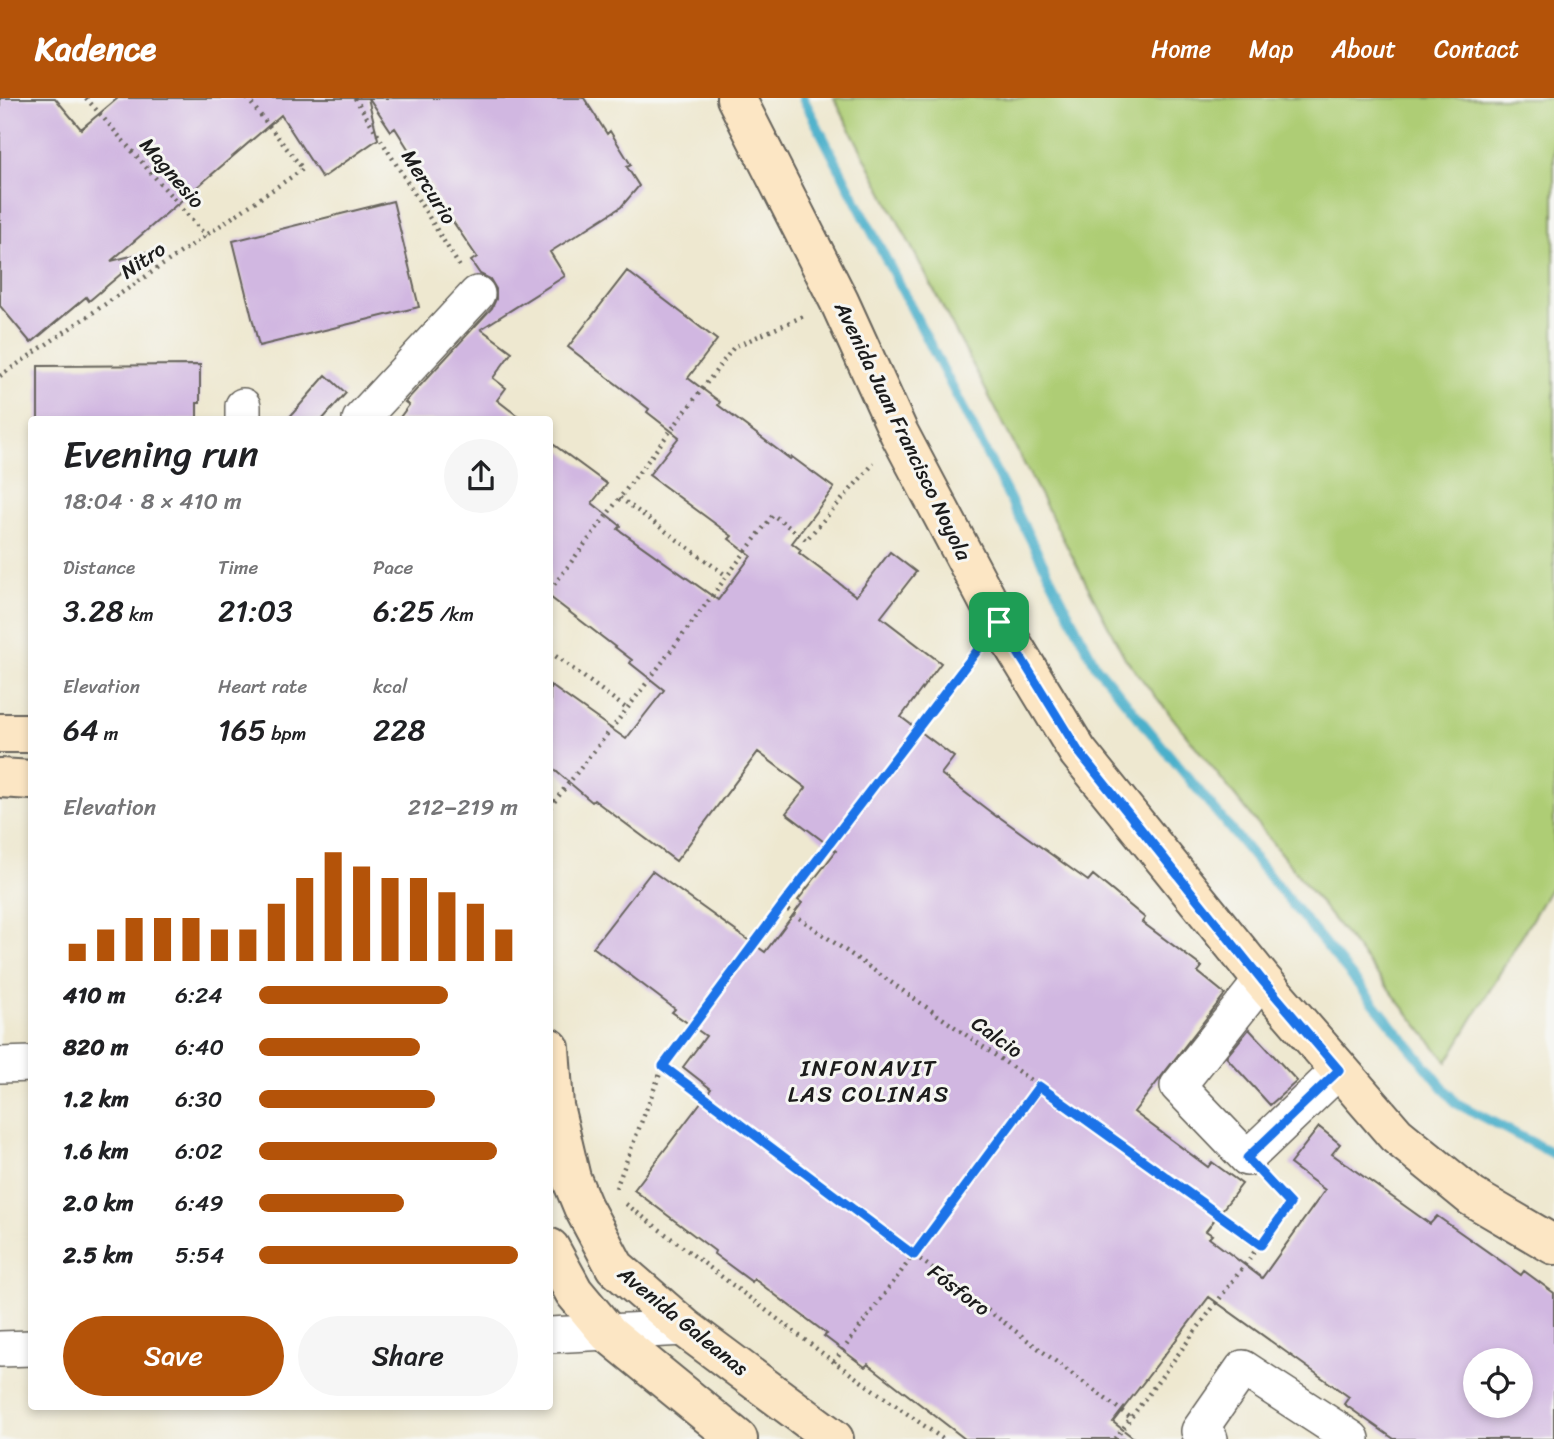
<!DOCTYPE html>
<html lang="en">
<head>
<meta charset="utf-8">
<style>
  :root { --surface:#fff; --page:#f6f6f6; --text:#202124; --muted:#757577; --accent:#b45309 }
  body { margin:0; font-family:Sriracha,sans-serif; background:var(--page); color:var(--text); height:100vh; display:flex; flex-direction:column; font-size:26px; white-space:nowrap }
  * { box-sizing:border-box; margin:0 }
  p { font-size:23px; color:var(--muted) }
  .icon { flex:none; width:38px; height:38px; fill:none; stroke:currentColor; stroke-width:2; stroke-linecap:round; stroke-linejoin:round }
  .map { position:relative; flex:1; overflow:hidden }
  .details { position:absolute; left:28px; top:318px; width:525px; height:994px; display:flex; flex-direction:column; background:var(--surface); border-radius:7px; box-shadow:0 4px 10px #0003 }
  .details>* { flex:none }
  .controls { position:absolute; left:1463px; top:1250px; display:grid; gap:14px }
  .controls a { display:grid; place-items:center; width:70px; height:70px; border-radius:50%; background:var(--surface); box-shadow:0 4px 10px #0003; font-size:35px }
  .pin { position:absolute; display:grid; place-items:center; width:60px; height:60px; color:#fff; margin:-30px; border-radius:14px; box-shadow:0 4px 10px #0006 }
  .round { display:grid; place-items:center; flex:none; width:74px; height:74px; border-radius:37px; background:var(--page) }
  .summary { display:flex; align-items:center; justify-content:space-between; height:119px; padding:0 35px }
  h1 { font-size:38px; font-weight:600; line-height:52px }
  .stats { display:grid; grid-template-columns:repeat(3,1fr); gap:10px; height:119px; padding:7px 35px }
  .stats div { display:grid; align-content:center }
  .stats b { font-size:30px; font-weight:600 }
  .stats small { font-size:19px; font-weight:400 }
  .stats p { font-size:19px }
  .chart { height:196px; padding:14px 35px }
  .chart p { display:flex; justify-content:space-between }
  .chart svg { width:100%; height:126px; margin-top:7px; stroke:var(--accent); stroke-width:6 }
  .action { display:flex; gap:14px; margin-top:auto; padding:14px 35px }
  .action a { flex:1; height:80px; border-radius:42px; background:var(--accent); color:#fff; font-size:28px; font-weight:600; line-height:80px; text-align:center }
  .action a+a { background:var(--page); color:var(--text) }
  ul { padding:0 35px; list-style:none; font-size:23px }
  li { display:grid; grid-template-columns:112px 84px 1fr; align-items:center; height:52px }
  li i { height:18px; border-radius:9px; background:var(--accent) }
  header { display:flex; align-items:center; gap:42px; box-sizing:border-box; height:98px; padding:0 35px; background:var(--accent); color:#fff }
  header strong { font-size:33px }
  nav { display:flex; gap:38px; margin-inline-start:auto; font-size:24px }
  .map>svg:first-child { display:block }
  .green { fill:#aecd75; stroke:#657448; stroke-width:2 }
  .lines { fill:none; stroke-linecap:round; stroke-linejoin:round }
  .stream { stroke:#4cb0cb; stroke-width:10 }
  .building { fill:#d1b7e1; fill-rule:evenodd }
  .street-casing { stroke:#66635b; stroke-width:38 }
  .secondary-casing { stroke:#66635b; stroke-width:42 }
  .path { stroke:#66635b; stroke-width:4.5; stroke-dasharray:2 5; stroke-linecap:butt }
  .street { stroke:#fff; stroke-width:35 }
  .secondary { stroke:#fce6c4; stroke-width:38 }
  .route-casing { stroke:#fff; stroke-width:14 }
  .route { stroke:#1a73e8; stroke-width:9 }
  .labels { text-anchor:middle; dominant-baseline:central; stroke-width:6; stroke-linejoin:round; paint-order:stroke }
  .street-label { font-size:21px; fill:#1c1c1c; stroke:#f6f6f2 }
  .neighbourhood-label { font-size:23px; letter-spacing:2px; fill:#1c1c1c; stroke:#f6f6f2 }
</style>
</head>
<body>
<header>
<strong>Kadence</strong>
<nav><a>Home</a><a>Map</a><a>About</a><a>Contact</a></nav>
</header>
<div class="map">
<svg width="1554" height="1341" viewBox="0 0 1554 1341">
  <rect width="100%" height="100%" fill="#f6f6f2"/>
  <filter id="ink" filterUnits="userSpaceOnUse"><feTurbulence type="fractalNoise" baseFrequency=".0143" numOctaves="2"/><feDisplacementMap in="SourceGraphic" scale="14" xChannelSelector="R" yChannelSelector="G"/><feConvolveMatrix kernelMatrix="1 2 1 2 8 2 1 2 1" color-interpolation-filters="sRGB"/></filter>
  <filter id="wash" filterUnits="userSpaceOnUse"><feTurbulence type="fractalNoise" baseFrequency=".00686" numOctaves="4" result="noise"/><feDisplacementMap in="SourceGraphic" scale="28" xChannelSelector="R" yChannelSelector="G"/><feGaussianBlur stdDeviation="1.57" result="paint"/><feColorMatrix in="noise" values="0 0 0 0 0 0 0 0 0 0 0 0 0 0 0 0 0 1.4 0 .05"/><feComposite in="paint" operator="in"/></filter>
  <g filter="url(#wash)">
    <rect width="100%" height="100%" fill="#eee8d0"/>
    <path class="green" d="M834,0H1554V784L1447,964L1125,560Z"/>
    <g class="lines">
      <path class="stream" d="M803,0L1096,568L1456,1005L1554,1056"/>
    </g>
    <g id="blocks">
      <path class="building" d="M0,0H55L81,31L118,0H368L378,41L322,80L281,17L111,163L147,154L89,203L86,199L31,245L0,208Z
        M369,0H584L607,36L610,33L631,67L627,69L639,88L621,109L550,154L565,178L481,231L512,254L493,280L506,290L497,302L523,322H398L409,307L405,304L492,210L496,201V191L490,181L480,176L471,163L477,159L432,93L434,92L395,30L391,33Z
        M393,103L419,209L259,248L233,143Z
        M627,173L717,242L688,280L720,304L718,307L790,361L792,359L834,390L792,445L801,452L799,455L856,498L890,454L916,474L881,519L941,565L901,619L954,659L941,676L997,719L998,718L1088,783L1093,777L1145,820L1142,824L1202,869L1198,874L1225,896L1134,1014L1208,1069L1212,1064L1242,1086L1206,1133L1212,1137L1209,1140L1262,1180L1325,1092L1290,1066L1319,1029L1340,1046L1332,1056L1430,1126L1437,1118L1521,1177L1524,1173L1554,1195V1341H1394L1344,1306L1349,1299L1209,1199L1113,1324L1135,1341H965L868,1266L865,1269L824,1238L827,1236L754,1181L752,1184L714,1156L715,1153L634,1092L711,991L683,969L706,938L672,914L675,911L593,849L652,773L765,854L802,805L798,802L836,753L786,715L806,690L758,654L676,763L594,702L592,704L550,668V587L626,641L664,592L630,565L632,562L550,499V344L607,386L592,405L621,428L618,431L718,502L751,458L729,441L732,438L649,377L679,339L647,314L649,311L568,249ZM1475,1262H1521V1307H1475Z
        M200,267V305H197V322H38V268Z
        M326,277L346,295L322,322H287Z
        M1249,931L1297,983L1270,1007L1226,959Z"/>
    </g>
  </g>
  <g filter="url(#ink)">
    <use href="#blocks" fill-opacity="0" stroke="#66635b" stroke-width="2"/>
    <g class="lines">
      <defs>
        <path id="street" d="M243,322V308
          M360,322L477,196
          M1262,882L1178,988L1247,1060L1339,972
          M0,967L32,966
          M550,1237L685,1230
          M0,1251L32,1250
          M1210,1341L1199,1333L1243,1270L1352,1341"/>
        <path id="secondary" d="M736,0L839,203L899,335L999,524L1078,654L1262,882L1396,1037L1472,1099L1554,1147
          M0,635H32
          M0,680L32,682
          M550,950L554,1008L571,1080L583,1109L615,1169L685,1230L834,1341
          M550,1150L574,1194L609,1236L738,1341"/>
      </defs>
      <use href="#street" class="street-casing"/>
      <use href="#secondary" class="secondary-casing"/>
      <path class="path" d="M86,0L206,138
        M355,0L460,169
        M0,278L303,71L247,0
        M620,400L727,478
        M550,492L734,249L806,217
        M550,554L627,611
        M550,709L627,611L773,417L806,442L874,365
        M782,808L1039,988L1261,1147
        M663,968L1131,1320
        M616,1090L663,968L976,555
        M626,1106L834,1264L943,1341
        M834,1264L1039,988
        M1115,1341L1290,1106L1271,1086"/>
      <use href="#street" class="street"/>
      <use href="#secondary" class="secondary"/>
    </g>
  </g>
  <g class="lines" filter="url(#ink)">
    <defs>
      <path id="route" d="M999,524L1079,654L1262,882L1339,972L1247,1060L1290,1106L1261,1147L1039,988L914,1157L663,968L782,808Z"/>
    </defs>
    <use href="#route" class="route-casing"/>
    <use href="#route" class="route"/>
  </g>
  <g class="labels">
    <g class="street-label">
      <text transform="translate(172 75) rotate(49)">Magnesio</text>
      <text transform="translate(429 89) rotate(58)">Mercurio</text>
      <text transform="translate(143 162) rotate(-34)">Nitro</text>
      <text transform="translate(903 333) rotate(64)">Avenida Juan Francisco Noyola</text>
      <text transform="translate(997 939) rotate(35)">Calcio</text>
      <text transform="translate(959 1192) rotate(37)">Fósforo</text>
      <text transform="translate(683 1223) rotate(39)">Avenida Galeanas</text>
    </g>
    <g class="neighbourhood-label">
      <text x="869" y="970">INFONAVIT<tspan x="869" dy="26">LAS COLINAS</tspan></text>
    </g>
  </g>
</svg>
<div class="controls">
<a><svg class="icon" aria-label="locate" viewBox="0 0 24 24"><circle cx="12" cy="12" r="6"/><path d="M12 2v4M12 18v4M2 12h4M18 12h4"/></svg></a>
</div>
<div class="pin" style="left:999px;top:524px;background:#1e9e55"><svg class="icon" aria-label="arrive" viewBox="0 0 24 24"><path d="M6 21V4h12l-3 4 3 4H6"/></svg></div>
<section class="details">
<div class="summary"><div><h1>Evening run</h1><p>18:04 · 8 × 410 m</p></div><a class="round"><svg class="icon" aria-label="share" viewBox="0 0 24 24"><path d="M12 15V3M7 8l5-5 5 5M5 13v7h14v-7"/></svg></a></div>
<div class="stats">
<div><p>Distance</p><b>3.28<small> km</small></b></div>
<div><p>Time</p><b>21:03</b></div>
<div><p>Pace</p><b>6:25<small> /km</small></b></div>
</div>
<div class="stats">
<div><p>Elevation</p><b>64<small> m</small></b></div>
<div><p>Heart rate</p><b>165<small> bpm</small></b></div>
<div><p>kcal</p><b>228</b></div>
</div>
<div class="chart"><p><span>Elevation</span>212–219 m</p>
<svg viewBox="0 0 160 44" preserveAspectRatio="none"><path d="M5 44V38M15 44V33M25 44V29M35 44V29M45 44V29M55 44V33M65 44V33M75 44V24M85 44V15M95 44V6M105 44V11M115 44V15M125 44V15M135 44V20M145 44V24M155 44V33"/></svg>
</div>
<ul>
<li><b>410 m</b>6:24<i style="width:73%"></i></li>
<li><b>820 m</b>6:40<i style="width:62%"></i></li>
<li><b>1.2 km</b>6:30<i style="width:68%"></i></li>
<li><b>1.6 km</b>6:02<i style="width:92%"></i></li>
<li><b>2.0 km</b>6:49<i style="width:56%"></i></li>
<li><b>2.5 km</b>5:54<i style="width:100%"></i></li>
</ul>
<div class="action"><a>Save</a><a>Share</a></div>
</section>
</div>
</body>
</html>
